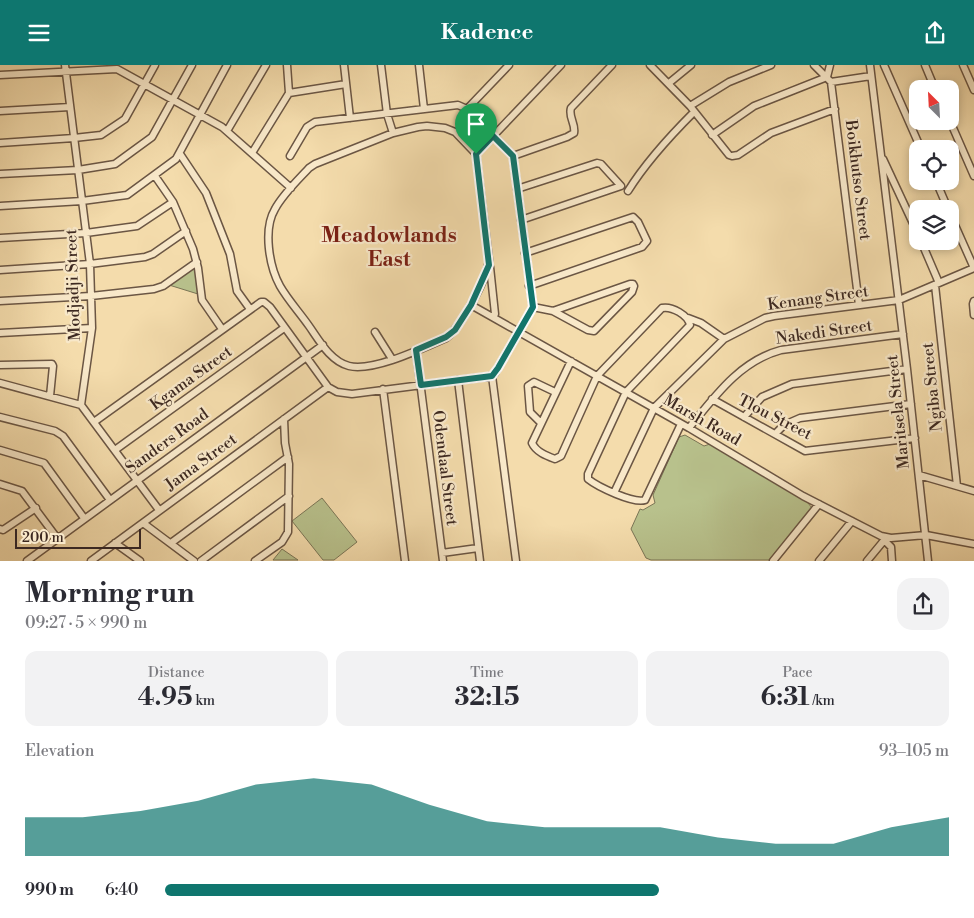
<!DOCTYPE html>
<html lang="en">
<head>
<meta charset="utf-8">
<style>
  :root { --surface:#fff; --page:#f2f2f3; --text:#2b2b33; --muted:#7c7c81; --accent:#0f766e }
  body { margin:0; font-family:"Libre Bodoni",serif; background:var(--page); color:var(--text); height:100vh; display:flex; flex-direction:column; font-size:19px; white-space:nowrap }
  * { box-sizing:border-box; margin:0 }
  p { font-size:16px; color:var(--muted) }
  .icon { flex:none; width:28px; height:28px; fill:none; stroke:currentColor; stroke-width:2; stroke-linecap:round; stroke-linejoin:round }
  .map { position:relative; height:496px; overflow:hidden }
  .side { display:flex; flex-direction:column; background:var(--surface); flex:1 }
  .side>* { flex:none }
  .needle { width:32px; rotate:336deg }
  .controls { position:absolute; left:909px; top:15px; display:grid; gap:10px }
  .controls a { display:grid; place-items:center; width:50px; height:50px; border-radius:10px; background:var(--surface); box-shadow:0 2px 8px #0003; font-size:25px }
  .scale { position:absolute; left:15px; bottom:12px; width:126px; box-sizing:border-box; padding-left:5px; border:2px solid #3d2921; border-top:0; font-size:14px; line-height:18px; white-space:nowrap; color:#3d2921; -webkit-text-stroke:4px #f8e8c9; paint-order:stroke }
  .pin { position:absolute; display:grid; place-items:center; width:42px; height:42px; color:#fff; margin:-51px -21px; border-radius:50% 50% 50% 0; rotate:-45deg; box-shadow:0 0 5px #0007 }
  .pin .icon { rotate:45deg }
  .round { display:grid; place-items:center; flex:none; width:52px; height:52px; border-radius:15px; background:var(--page) }
  .overview { display:flex; align-items:center; justify-content:space-between; height:85px; padding:0 25px }
  h1 { font-size:28px; font-weight:700; line-height:38px }
  .stats { display:grid; grid-template-columns:repeat(3,1fr); gap:8px; height:85px; padding:5px 25px }
  .stats div { display:grid; align-content:center; border-radius:12px; background:var(--page); text-align:center }
  .stats b { font-size:25px; font-weight:700 }
  .stats small { font-size:14px; font-weight:400 }
  .stats p { font-size:14px }
  .chart { height:140px; padding:10px 25px }
  .chart p { display:flex; justify-content:space-between }
  .chart svg { width:100%; height:90px; margin-top:5px; fill:var(--accent); opacity:.7 }
  ul { padding:0 25px; list-style:none; font-size:16px }
  li { display:grid; grid-template-columns:80px 60px 1fr; align-items:center; height:38px }
  li i { height:12px; border-radius:6px; background:var(--accent) }
  header { display:flex; justify-content:space-between; align-items:center; height:65px; padding:0 25px; background:var(--accent); color:#fff; font-size:22px; font-weight:700 }
  .map>svg:first-child { display:block }
  .green { fill:#b8c18c; stroke:#7a7556 }
  .lines { fill:none; stroke-linecap:round; stroke-linejoin:round }
  .minor-casing { stroke:#6b5644; stroke-width:9 }
  .minor { stroke:#f8e8c9; stroke-width:6 }
  .route-casing { stroke:#fff; stroke-width:10 }
  .route { stroke:#0f766e; stroke-width:6 }
  .labels { text-anchor:middle; dominant-baseline:central; stroke-width:4.5; stroke-linejoin:round; paint-order:stroke }
  .street-label { font-size:16px; fill:#3d2921; stroke:#f8e8c9 }
  .district-label { font-size:21px; font-weight:bold; fill:#7a1f14; stroke:#f8e8c9 }
</style>
</head>
<body>
<header><svg class="icon" aria-label="menu" viewBox="0 0 24 24"><path d="M4 6h16M4 12h16M4 18h16"/></svg>Kadence<svg class="icon" aria-label="share" viewBox="0 0 24 24"><path d="M12 15V3M7 8l5-5 5 5M5 13v7h14v-7"/></svg></header>
<div class="map">
<svg width="974" height="496" viewBox="0 0 974 496">
  <rect width="100%" height="100%" fill="#f4dcac"/>
  <filter id="stains"><feTurbulence type="fractalNoise" baseFrequency=".004" numOctaves="4"/><feColorMatrix values="0 0 0 0 .2 0 0 0 0 .09 0 0 0 0 .02 0 0 0 .5 -.17"/></filter>
  <radialGradient id="worn" r=".72"><stop offset=".6" stop-color="#630" stop-opacity="0"/><stop offset="1" stop-color="#630" stop-opacity=".3"/></radialGradient>
  <path class="green" d="M195,203L198,229L169,220Z
    M685,370L704,381L710,379L804,433L812,443L769,495H651L646,493L631,464L640,444L643,445L655,438L653,430L679,372Z
    M322,433L357,477L334,495H323L292,456Z
    M282,484L298,495H273Z"/>
  <g class="lines">
    <defs>
      <path id="minor" d="M65,0L90,199L92,263L81,340L159,445
        M287,0L289,28
        M344,0L350,53
        M381,0L387,49L393,68
        M419,0L424,44
        M650,0L690,41L729,90L732,91L738,90L771,68L835,44
        M814,0L831,17L859,240
        M870,0L907,304L928,496
        M884,0L921,84
        M925,0L935,24
        M963,0L974,25
        M0,10L117,4L222,62L291,123
        M831,17L871,11
        M669,18L691,0
        M289,28L346,19
        M690,41L729,17L771,0
        M467,44L509,0
        M0,46L70,42
        M950,56L974,111
        M427,61L445,63L455,67L476,89L489,195C487,214 461,262 446,273C423,283 373,307 349,301C330,296 319,275 309,261C300,248 288,235 280,221C269,201 263,164 275,144C283,129 298,115 309,103L315,99L393,68L418,62Z
        M227,66L266,0
        M712,70L754,41L827,12L830,0
        M0,78L74,73L101,70L125,54L155,0
        M252,88L289,28
        M180,89L206,128L230,189L237,226L250,244
        M476,89L561,0
        M513,91L567,72L574,68C576,59 568,52 571,43L612,0
        M883,94L918,169
        M0,109L78,105L115,99L152,72L192,0
        M155,111L173,137L193,184L198,203L202,235L222,264
        M936,116L948,144
        M517,124L597,98L601,99L621,121L521,155
        M628,126C646,97 670,71 694,47
        M0,141L82,136L127,130L176,94L227,0
        M950,149L974,203
        M0,173L86,168L137,161L173,137
        M921,176L939,218
        M525,188L633,152L638,157L647,176L642,182L529,221
        M490,202L495,249L493,252
        M0,205L90,199L145,192L153,189L186,166
        M935,220L957,421
        M0,236L91,231L154,224L163,221L197,197
        M974,236L973,239L974,250
        M471,240L689,363L803,431L881,471L891,473L926,470L974,479
        M533,242L553,246L630,219H633L634,221L632,227L594,266L588,265L553,246
        M688,253L701,258L724,274
        M375,267L392,294
        M0,268L92,263
        M416,285L443,496
        M571,296L532,378C536,387 547,391 555,394L561,391L597,311L662,243C672,241 688,250 690,260L626,327L588,409V414C598,422 634,439 645,435L681,359
        M0,300L52,299L53,301L50,331
        M492,311L516,496
        M458,315L480,496
        M0,318L81,340
        M383,324L405,496
        M712,334L805,386L915,373
        M0,352L55,366L63,371L110,435
        M744,352L762,332L792,319L907,304
        M94,357L261,237H264L270,242L328,322L337,327L352,329L492,311L495,308L533,242L513,91L467,44L458,40L315,57L307,62L290,91
        M541,358L530,347L528,321L534,317L555,327
        M689,363C715,331 740,296 781,285L903,269
        M775,369L784,360L800,353L911,339
        M0,385L44,398L84,453
        M115,385L284,263
        M919,410L974,426
        M0,419L22,426L57,473
        M614,428L654,343L724,274L765,253L774,251L899,235L974,203
        M143,458L194,496
        M0,464L3,465L36,443
        M884,475L891,482L892,496
        M115,478L140,496
        M171,478L288,392
        M442,488L478,483
        M27,496L323,280
        M91,496L328,322
        M201,496L289,431
        M255,496L282,477L288,467L289,399L285,378L284,354
        M773,496L819,439
        M819,496L852,456
        M867,496L886,473"/>
    </defs>
    <use href="#minor" class="minor-casing"/>
    <use href="#minor" class="minor"/>
  </g>
  <g class="lines">
    <defs>
      <path id="route" d="M493,71L513,91L533,242L498,303L492,311L421,320L416,285L446,272L455,265L471,240L489,200L476,89Z"/>
    </defs>
    <use href="#route" class="route-casing"/>
    <use href="#route" class="route"/>
  </g>
  <g class="labels">
    <g class="street-label">
      <text transform="translate(858 115) rotate(83)">Boikhutso Street</text>
      <text transform="translate(73 220) rotate(-92)">Modjadji Street</text>
      <text transform="translate(818 233) rotate(-8)">Kenang Street</text>
      <text transform="translate(824 267) rotate(-8)">Nakedi Street</text>
      <text transform="translate(191 313) rotate(-36)">Kgama Street</text>
      <text transform="translate(932 322) rotate(-96)">Ngiba Street</text>
      <text transform="translate(898 347) rotate(-96)">Maritsela Street</text>
      <text transform="translate(775 352) rotate(27)">Tlou Street</text>
      <text transform="translate(702 355) rotate(30)">Marsh Road</text>
      <text transform="translate(167 376) rotate(-36)">Sanders Road</text>
      <text transform="translate(201 397) rotate(-36)">Jama Street</text>
      <text transform="translate(445 403) rotate(83)">Odendaal Street</text>
    </g>
    <g class="district-label">
      <text x="389" y="171">Meadowlands<tspan x="389" dy="24">East</tspan></text>
    </g>
  </g>
  <rect width="100%" height="100%" filter="url(#stains)"/>
  <rect width="100%" height="100%" fill="url(#worn)"/>
</svg>
<div class="controls">
<a><svg class="needle" viewBox="-14 -14 28 28"><path d="M0-13l5 13h-10z" fill="#e53935"/><path d="M0 13l5-13h-10z" fill="#7c7c81"/></svg></a>
<a><svg class="icon" aria-label="locate" viewBox="0 0 24 24"><circle cx="12" cy="12" r="6"/><path d="M12 2v4M12 18v4M2 12h4M18 12h4"/></svg></a>
<a><svg class="icon" aria-label="layers" viewBox="0 0 24 24"><path d="M12 4l9 5-9 5-9-5zM3 14l9 5 9-5"/></svg></a>
</div>
<div class="scale">200 m</div>
<div class="pin" style="left:476px;top:89px;background:#1e9e55"><svg class="icon" aria-label="arrive" viewBox="0 0 24 24"><path d="M6 21V4h12l-3 4 3 4H6"/></svg></div>
</div>
<section class="side">
<div class="overview"><div><h1>Morning run</h1><p>09:27 · 5 × 990 m</p></div><a class="round"><svg class="icon" aria-label="share" viewBox="0 0 24 24"><path d="M12 15V3M7 8l5-5 5 5M5 13v7h14v-7"/></svg></a></div>
<div class="stats">
<div><p>Distance</p><b>4.95<small> km</small></b></div>
<div><p>Time</p><b>32:15</b></div>
<div><p>Pace</p><b>6:31<small> /km</small></b></div>
</div>
<div class="chart"><p><span>Elevation</span>93–105 m</p>
<svg viewBox="0 0 160 44" preserveAspectRatio="none"><path d="M0 44V25L10 25L20 22L30 17L40 9L50 6L60 9L70 19L80 27L90 30L100 30L110 30L120 35L130 38L140 38L150 30L160 25V44z"/></svg>
</div>
<ul>
<li><b>990 m</b>6:40<i style="width:63%"></i></li>
</ul>
</section>
</body>
</html>
